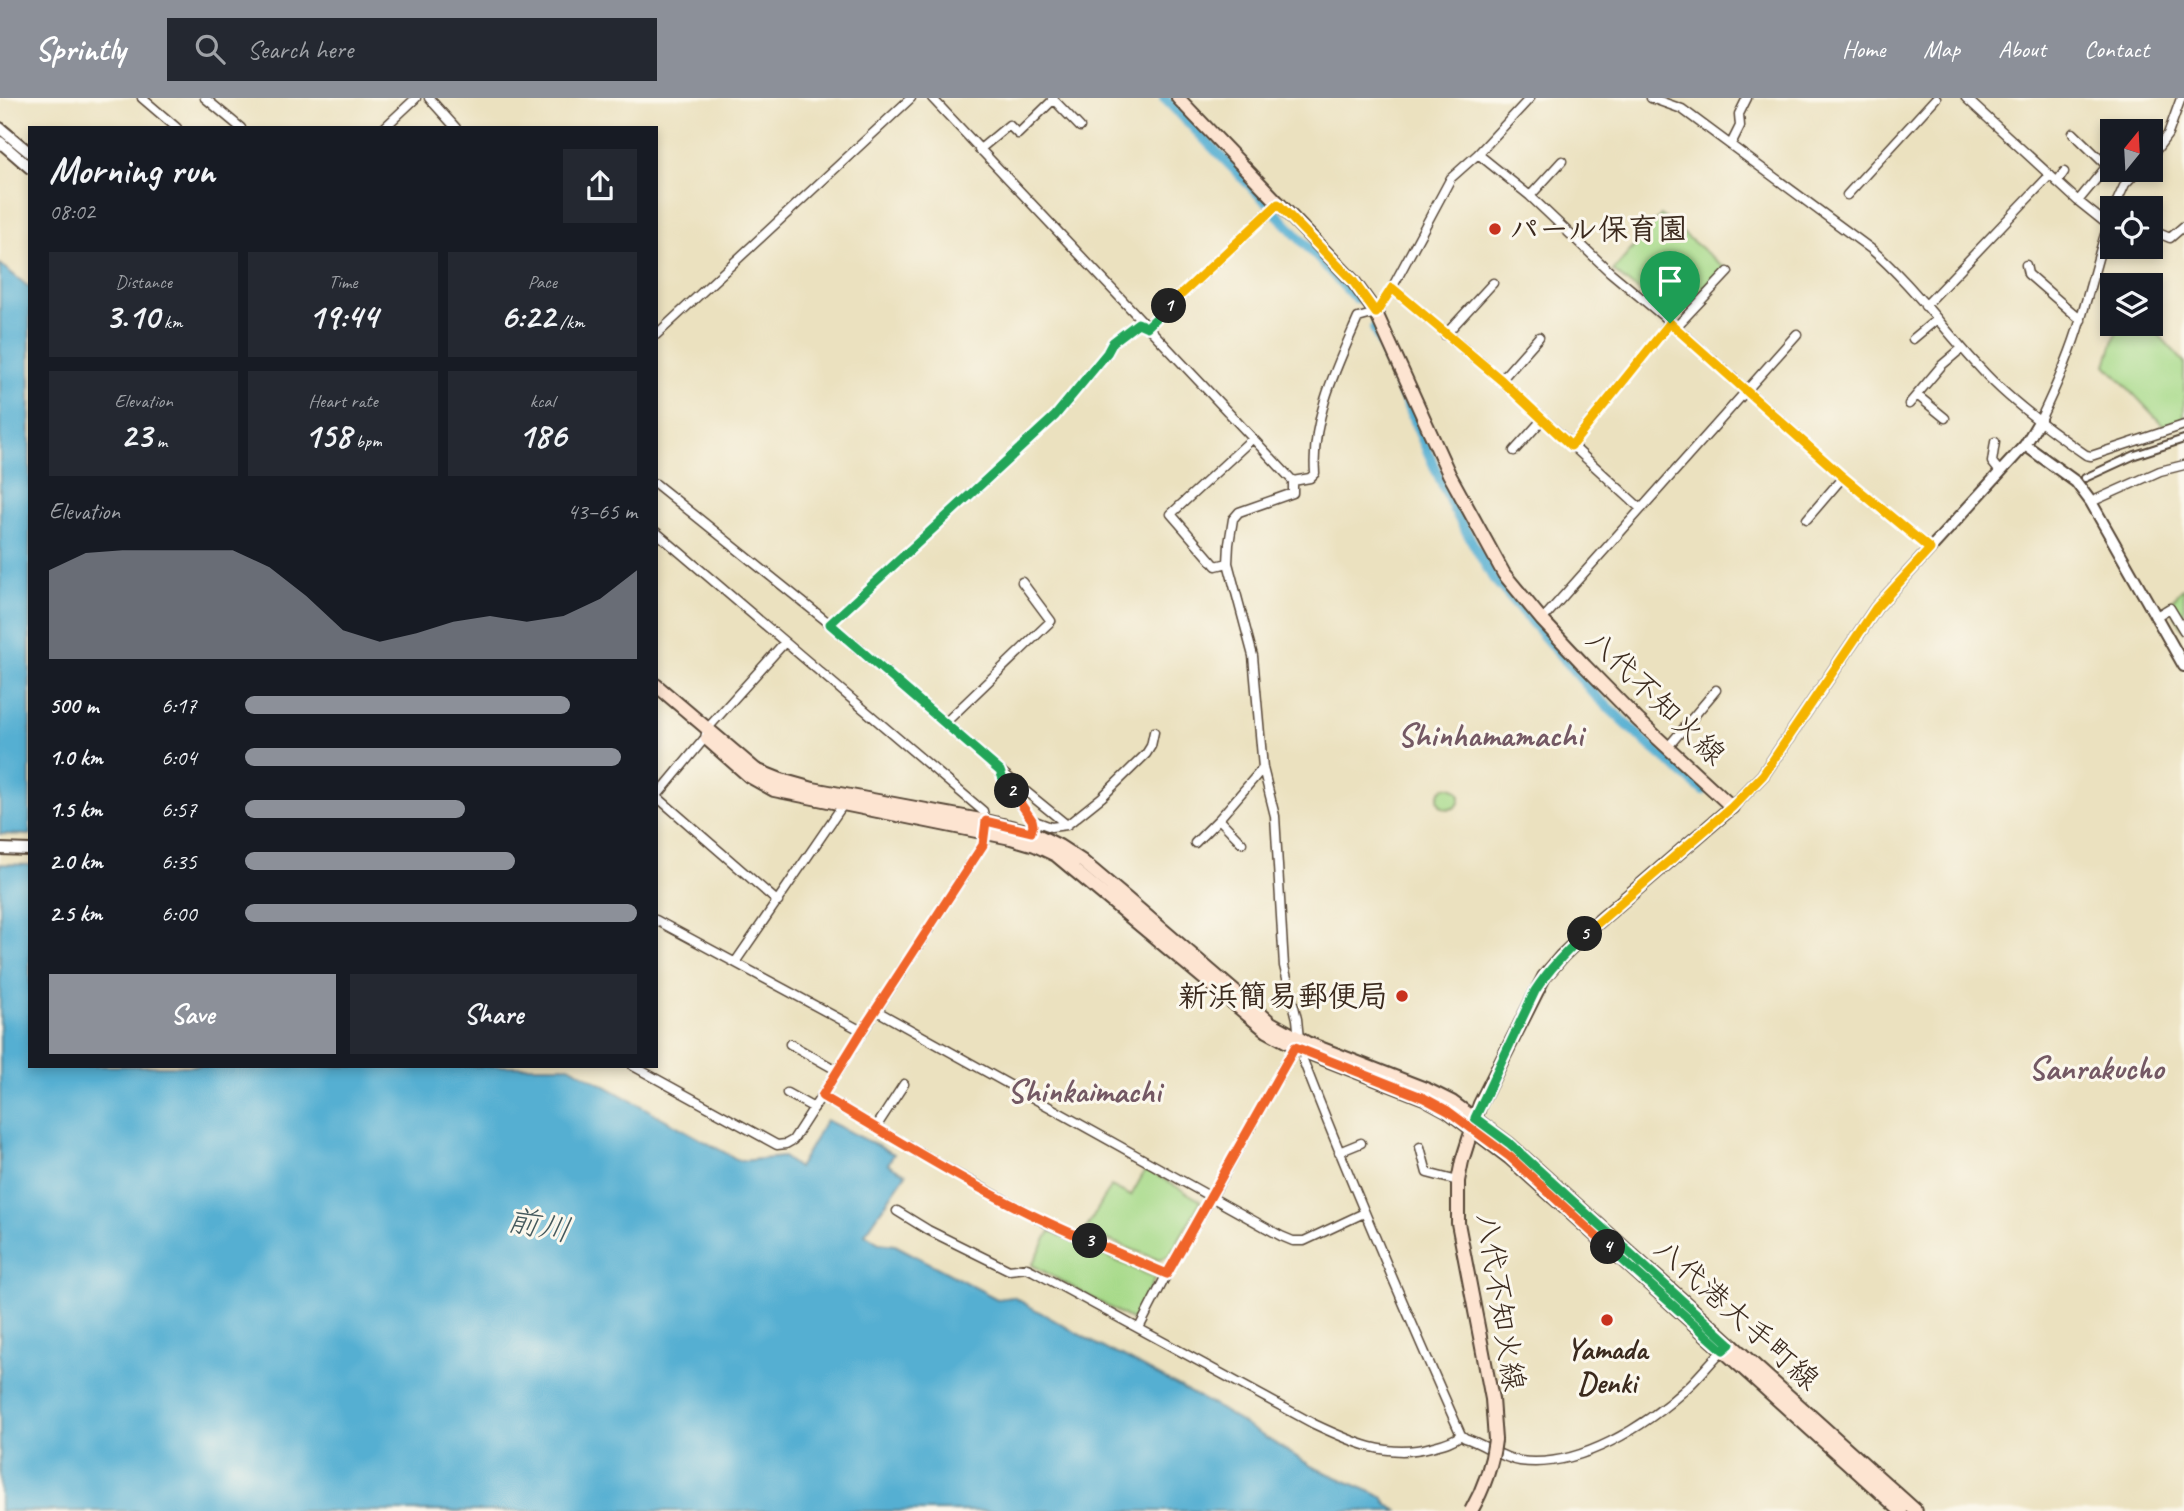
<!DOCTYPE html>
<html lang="en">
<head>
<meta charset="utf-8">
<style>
  :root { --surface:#171b24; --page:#242831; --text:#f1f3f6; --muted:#9ea1a6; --accent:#8c9099 }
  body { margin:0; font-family:Caveat,"Klee One",sans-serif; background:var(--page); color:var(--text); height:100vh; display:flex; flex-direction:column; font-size:26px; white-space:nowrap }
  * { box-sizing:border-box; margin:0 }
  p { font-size:23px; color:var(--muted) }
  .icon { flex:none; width:38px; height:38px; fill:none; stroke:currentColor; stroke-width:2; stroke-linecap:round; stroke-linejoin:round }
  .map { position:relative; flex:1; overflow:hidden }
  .sheet { position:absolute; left:28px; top:28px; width:630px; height:942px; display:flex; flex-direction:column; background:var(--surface); border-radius:0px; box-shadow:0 4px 10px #0003 }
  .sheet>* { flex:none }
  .needle { width:46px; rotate:18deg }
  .buttons { position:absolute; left:2100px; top:21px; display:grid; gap:14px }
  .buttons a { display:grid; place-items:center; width:63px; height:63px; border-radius:0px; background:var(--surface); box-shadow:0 4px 10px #0003; font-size:35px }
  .pin { position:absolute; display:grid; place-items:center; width:60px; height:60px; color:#fff; margin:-72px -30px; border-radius:50% 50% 50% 0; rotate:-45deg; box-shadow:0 0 7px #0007 }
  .pin .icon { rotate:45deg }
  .km { position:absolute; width:35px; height:35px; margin:-18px; border-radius:50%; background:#222; color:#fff; font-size:19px; line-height:35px; text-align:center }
  .round { display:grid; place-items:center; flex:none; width:74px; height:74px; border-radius:0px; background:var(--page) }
  .headline { display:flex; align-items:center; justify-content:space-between; height:119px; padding:0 21px }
  h1 { font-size:38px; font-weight:800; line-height:52px }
  .figures { display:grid; grid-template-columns:repeat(3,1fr); gap:10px; height:119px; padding:7px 21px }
  .figures div { display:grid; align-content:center; border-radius:0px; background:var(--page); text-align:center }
  .figures b { font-size:35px; font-weight:800 }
  .figures small { font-size:19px; font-weight:400 }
  .figures p { font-size:19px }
  .chart { height:196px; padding:14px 21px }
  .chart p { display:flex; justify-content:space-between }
  .chart svg { width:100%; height:126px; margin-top:7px; fill:var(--accent); opacity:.7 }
  .cta { display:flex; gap:14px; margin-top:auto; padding:14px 21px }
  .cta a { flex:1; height:80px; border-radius:0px; background:var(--accent); color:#fff; font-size:28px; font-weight:800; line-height:80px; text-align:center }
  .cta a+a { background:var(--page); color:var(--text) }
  ul { padding:0 21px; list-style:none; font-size:23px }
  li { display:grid; grid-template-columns:112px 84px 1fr; align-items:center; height:52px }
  li i { height:18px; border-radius:9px; background:var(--accent) }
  header { display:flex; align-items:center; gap:42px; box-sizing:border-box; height:98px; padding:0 35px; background:var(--accent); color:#fff }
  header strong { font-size:33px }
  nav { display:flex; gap:38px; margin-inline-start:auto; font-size:24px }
  .search { width:490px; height:63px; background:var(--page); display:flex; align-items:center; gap:18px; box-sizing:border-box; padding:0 24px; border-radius:0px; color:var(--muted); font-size:26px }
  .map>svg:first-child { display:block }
  .green { fill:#a7da8a; stroke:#718254; stroke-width:2 }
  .water { fill:#54afd2; stroke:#486c78; stroke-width:2 }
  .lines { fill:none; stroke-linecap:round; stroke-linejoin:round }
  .canal { stroke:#54afd2; stroke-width:10 }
  .pedestrian-casing { stroke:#554536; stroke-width:10 }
  .minor-casing { stroke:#554536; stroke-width:11 }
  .tertiary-casing { stroke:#554536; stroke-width:14 }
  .secondary-casing { stroke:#554536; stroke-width:16 }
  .pedestrian { stroke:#fff; stroke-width:6 }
  .minor { stroke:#fff; stroke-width:8 }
  .tertiary { stroke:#fff; stroke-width:10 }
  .secondary { stroke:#fde4d1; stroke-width:12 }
  .secondary-bridge-casing { stroke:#554536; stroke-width:16; stroke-linecap:butt }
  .secondary-bridge { stroke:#fde4d1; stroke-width:12 }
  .split-1-casing { stroke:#fff; stroke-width:14 }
  .split-2-casing { stroke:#fff; stroke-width:14 }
  .split-3-casing { stroke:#fff; stroke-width:14 }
  .split-4-casing { stroke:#fff; stroke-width:14 }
  .split-5-casing { stroke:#fff; stroke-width:14 }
  .split-6-casing { stroke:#fff; stroke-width:14 }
  .split-1 { stroke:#f5b400; stroke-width:9 }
  .split-2 { stroke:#22a559; stroke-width:9 }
  .split-3 { stroke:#f0652b; stroke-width:9 }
  .split-4 { stroke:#f0652b; stroke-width:9 }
  .split-5 { stroke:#22a559; stroke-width:9 }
  .split-6 { stroke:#f5b400; stroke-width:9 }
  .poi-dot { fill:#c8321e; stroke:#fbf7ec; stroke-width:2.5 }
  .labels { text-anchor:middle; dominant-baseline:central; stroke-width:6; stroke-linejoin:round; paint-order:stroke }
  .poi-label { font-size:30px; font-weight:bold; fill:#3b2a1e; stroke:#fbf7ec; text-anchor:start }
  .street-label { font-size:30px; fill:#3b2a1e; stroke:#fbf7ec }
  .water-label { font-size:32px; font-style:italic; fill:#44595d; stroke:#fbf7ec }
  .quarter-label { font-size:33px; font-weight:bold; fill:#745964; stroke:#fbf7ec }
</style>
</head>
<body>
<header>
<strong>Sprintly</strong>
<div class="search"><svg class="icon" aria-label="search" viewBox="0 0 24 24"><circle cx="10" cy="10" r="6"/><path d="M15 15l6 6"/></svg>Search here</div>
<nav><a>Home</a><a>Map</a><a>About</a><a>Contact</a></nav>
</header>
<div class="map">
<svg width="2184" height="1413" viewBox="0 0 2184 1413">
  <rect width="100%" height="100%" fill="#fbf7ec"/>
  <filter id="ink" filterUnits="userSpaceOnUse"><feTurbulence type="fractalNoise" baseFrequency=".0143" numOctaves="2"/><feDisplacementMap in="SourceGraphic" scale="14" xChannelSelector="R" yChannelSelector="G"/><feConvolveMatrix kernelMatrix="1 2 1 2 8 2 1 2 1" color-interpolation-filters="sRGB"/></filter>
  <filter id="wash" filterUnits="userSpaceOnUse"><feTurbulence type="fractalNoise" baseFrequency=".00686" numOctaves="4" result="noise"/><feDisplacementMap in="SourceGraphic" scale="28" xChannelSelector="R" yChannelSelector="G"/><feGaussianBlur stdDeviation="1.57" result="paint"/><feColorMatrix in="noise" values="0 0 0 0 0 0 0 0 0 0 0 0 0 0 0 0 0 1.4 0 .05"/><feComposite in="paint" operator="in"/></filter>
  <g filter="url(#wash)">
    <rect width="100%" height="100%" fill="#ebe1bf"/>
    <path class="green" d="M1661,117L1725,170L1674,221L1613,173Z
      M2119,226H2149L2184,264V323L2163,327L2106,267Z
      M2184,490V532L2168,506Z
      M1438 700a11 11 0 1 1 22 0a11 11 0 1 1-22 0Z
      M1146,1071L1201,1103L1170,1157L1159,1162L1085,1133L1111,1088L1131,1098Z
      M1050,1133L1155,1180L1134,1223L1032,1167Z"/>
    <path class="water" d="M0,166L30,190V737L0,736Z
      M0,766L30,767V968H569L740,1063L783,1059L798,1070L826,1022L894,1056L888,1066L906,1076L865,1136L879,1145L895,1147L997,1201L1013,1199L1109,1253L1122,1258L1213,1307L1313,1369L1383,1399L1388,1407L1398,1413H0Z"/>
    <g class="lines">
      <path class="canal" d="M1164,0L1265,103
        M1275,114L1356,201
        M1374,230L1421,339L1454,412L1493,480L1595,597L1642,641L1703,693"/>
    </g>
  </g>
  <g filter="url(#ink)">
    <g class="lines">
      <defs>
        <path id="pedestrian" d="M2085,380L2135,357L2184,341"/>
        <path id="minor" d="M142,0L177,30
          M205,0L241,30
          M429,0L456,30
          M932,0L1293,383V395L1239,414L1233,421L1229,446L1228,465L1253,558L1263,670L1275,718L1284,868L1297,921L1299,941L1211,1100L1172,1166L1139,1230
          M1052,0L1080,29
          M1651,0L1682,11L1871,151C1912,186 1944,232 1981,271C2010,303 2051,333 2086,357L2091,358L2184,327
          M1966,0L2078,103L2108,127
          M384,30L416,0
          M2073,35L2107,68L2078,103
          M1731,46L1740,28L1739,16L1747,0
          M979,52L1009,27L1018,36L1054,1
          M1478,56L1530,98L1610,174L1676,229L1843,379L1931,451
          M2151,59L2168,36L2181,0
          M2057,84L2064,74
          M1847,97L1936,0
          M1530,98L1562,63
          M2114,110L2125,86L2138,72
          M2151,132L2170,140L2184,128
          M2026,167L2028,176L2081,222
          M1392,190L1501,282L1641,411
          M1925,208L2050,77
          M1147,229L1278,106
          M1676,229L1728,174
          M656,237L911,0
          M1445,237L1493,185
          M1913,241L1937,221
          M1501,282L1539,239
          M1917,297L1945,320
          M1909,306L1942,267L1962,250
          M2040,322C2056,289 2071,255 2081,220C2092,185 2100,149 2112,115
          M1995,344L1992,364L2000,374
          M1571,347L1670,225
          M1514,353L1542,322
          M1293,383L1310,380L1315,375C1311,321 1337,268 1358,220L1376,215L1392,190L1451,80L1478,56L1530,0
          M656,386L830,526L1000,673L1003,681L1032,722L1033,727L1031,734
          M2091,404L2160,373L2184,367
          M1807,421L1843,379
          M1228,465L1216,468L1171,416L1252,341
          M2155,519L2170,510L2184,533
          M1542,522L1797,236
          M830,526L1055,318L1107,255L1113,244L1138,225L1144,228
          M944,626L1051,523L1022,484
          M1667,650L1716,592
          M1002,674L1067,727L1051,729L1032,722
          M656,698L778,804
          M656,699L705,640L707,631L785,544
          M1219,721L1242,745
          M1067,727L1102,699L1146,656L1151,648L1154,634
          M1195,745L1219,721L1263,670
          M656,822L862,933
          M736,863L845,704
          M877,913L1281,1138L1293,1143H1304L1364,1115
          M790,946L838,973
          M1305,951L1303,962C1352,1088 1406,1213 1461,1337L1465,1340C1484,1346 1501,1360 1520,1363C1579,1371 1646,1328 1688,1289C1701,1277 1712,1262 1725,1250
          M633,968L777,1047L786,1046L793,1042L983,747C986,734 987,725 983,713L656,434
          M787,995L814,1010
          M822,998L928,1060L1050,1127L1167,1176
          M876,1029L904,986
          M1420,1049L1427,1075L1458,1083
          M1339,1054L1361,1045
          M897,1113L928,1132L1009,1172L1027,1170L1033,1173L1314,1326C1352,1344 1388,1361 1431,1349C1442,1346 1452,1344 1461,1337"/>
        <path id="tertiary" d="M0,30L30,55
          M0,44L30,70
          M2025,347L2076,384L2091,404L2184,568
          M1732,709L1763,677L1876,510L2025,347L2040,322
          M0,751L30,752"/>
        <path id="secondary" d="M1178,0L1353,183L1376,215L1449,376L1504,476L1542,522L1585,568L1638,622L1732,709L1589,832L1562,858L1544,879L1480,1006L1462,1063L1458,1083V1125L1492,1301L1495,1342
          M656,587L756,672L781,682L813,691L986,723L1031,734L1059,748L1082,763L1126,800L1271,925L1307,945L1428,992L1452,1004L1509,1046L1916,1413
          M707,641L749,678L774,692L1011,740L1035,747L1056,757L1267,933L1304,953L1424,1000L1448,1013L1510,1060L1901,1413"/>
      </defs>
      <use href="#pedestrian" class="pedestrian-casing"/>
      <use href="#minor" class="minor-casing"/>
      <use href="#tertiary" class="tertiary-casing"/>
      <use href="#secondary" class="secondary-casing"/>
      <use href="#pedestrian" class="pedestrian"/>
      <use href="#minor" class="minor"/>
      <use href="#tertiary" class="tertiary"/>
      <use href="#secondary" class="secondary"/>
      <defs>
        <path id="secondary-bridge" d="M1471,1413C1484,1390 1492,1368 1495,1342"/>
      </defs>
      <use href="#secondary-bridge" class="secondary-bridge-casing"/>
      <use href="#secondary-bridge" class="secondary-bridge"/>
    </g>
  </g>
  <g class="lines" filter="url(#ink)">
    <defs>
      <path id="split-1" d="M1169,208L1278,106L1353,183L1376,215L1392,190L1501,282L1571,348L1670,225"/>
      <path id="split-2" d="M1012,693L1003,681L1000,673L830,526L1055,318L1107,255L1113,244L1138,225L1147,229L1169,208"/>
      <path id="split-3" d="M1012,693L1032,722L1033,727L1031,734L986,723L983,747L862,933L822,998C909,1049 997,1105 1090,1143"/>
      <path id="split-4" d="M1090,1143L1167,1176L1295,949L1424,1000L1448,1013L1510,1059L1608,1149"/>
      <path id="split-5" d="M1585,836C1566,854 1549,871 1535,893L1475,1020L1509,1045L1730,1246L1723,1252L1608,1149"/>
      <path id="split-6" d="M1585,836L1732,709L1763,677L1876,510L1930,451L1843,379L1670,225"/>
    </defs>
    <use href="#split-1" class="split-1-casing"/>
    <use href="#split-2" class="split-2-casing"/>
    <use href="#split-3" class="split-3-casing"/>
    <use href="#split-4" class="split-4-casing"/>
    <use href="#split-5" class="split-5-casing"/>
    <use href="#split-6" class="split-6-casing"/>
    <use href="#split-1" class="split-1"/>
    <use href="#split-2" class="split-2"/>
    <use href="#split-3" class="split-3"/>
    <use href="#split-4" class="split-4"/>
    <use href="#split-5" class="split-5"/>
    <use href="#split-6" class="split-6"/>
  </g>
  <g class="poi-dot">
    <circle cx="1495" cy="131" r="7"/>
    <circle cx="1402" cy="898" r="7"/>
    <circle cx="1607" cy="1222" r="7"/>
  </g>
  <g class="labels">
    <g class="poi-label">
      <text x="1509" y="131">パール保育園</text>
      <text x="1388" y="898" text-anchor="end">新浜簡易郵便局</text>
      <text x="1607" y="1251" text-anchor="middle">Yamada<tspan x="1607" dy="34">Denki</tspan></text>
    </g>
    <g class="street-label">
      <text transform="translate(1656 599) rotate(44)">八代不知火線</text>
      <text transform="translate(1501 1204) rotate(81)">八代不知火線</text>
      <text transform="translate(1737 1216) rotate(42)">八代港大手町線</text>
    </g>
    <g class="water-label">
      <text transform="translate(539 1127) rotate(11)">前川</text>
    </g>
    <g class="quarter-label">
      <text x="1490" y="637">Shinhamamachi</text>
      <text x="2096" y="970">Sanrakucho</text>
      <text x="1084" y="993">Shinkaimachi</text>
    </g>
  </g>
</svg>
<div class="buttons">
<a><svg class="needle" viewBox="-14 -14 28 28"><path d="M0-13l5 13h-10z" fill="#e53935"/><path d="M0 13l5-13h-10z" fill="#9ea1a6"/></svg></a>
<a><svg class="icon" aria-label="locate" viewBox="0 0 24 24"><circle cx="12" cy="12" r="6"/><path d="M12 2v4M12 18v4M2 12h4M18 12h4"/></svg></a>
<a><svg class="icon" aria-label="layers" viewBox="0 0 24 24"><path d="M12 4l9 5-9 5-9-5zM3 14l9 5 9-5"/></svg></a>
</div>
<div class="pin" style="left:1670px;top:225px;background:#1e9e55"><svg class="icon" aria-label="arrive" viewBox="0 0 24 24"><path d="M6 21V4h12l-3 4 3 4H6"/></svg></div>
<b class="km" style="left:1169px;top:208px">1</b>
<b class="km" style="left:1012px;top:693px">2</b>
<b class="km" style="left:1090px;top:1143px">3</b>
<b class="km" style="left:1608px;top:1149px">4</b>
<b class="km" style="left:1585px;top:836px">5</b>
<section class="sheet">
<div class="headline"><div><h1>Morning run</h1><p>08:02</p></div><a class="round"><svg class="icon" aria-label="share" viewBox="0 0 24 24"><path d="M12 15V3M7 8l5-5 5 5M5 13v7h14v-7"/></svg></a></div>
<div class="figures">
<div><p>Distance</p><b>3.10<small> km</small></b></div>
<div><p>Time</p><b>19:44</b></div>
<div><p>Pace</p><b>6:22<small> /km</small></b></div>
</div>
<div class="figures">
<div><p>Elevation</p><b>23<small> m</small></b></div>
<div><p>Heart rate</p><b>158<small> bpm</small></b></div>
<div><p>kcal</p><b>186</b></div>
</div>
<div class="chart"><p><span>Elevation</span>43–65 m</p>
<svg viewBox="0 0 160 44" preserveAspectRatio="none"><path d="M0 44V13L10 7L20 6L30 6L40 6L50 6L60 12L70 22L80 34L90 38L100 35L110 31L120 29L130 31L140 29L150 23L160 13V44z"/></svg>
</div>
<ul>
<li><b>500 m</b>6:17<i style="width:83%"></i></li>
<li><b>1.0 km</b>6:04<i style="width:96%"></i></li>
<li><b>1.5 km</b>6:57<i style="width:56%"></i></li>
<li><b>2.0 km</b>6:35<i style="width:69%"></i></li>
<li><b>2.5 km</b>6:00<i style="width:100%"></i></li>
</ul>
<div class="cta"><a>Save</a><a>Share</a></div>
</section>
</div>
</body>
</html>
